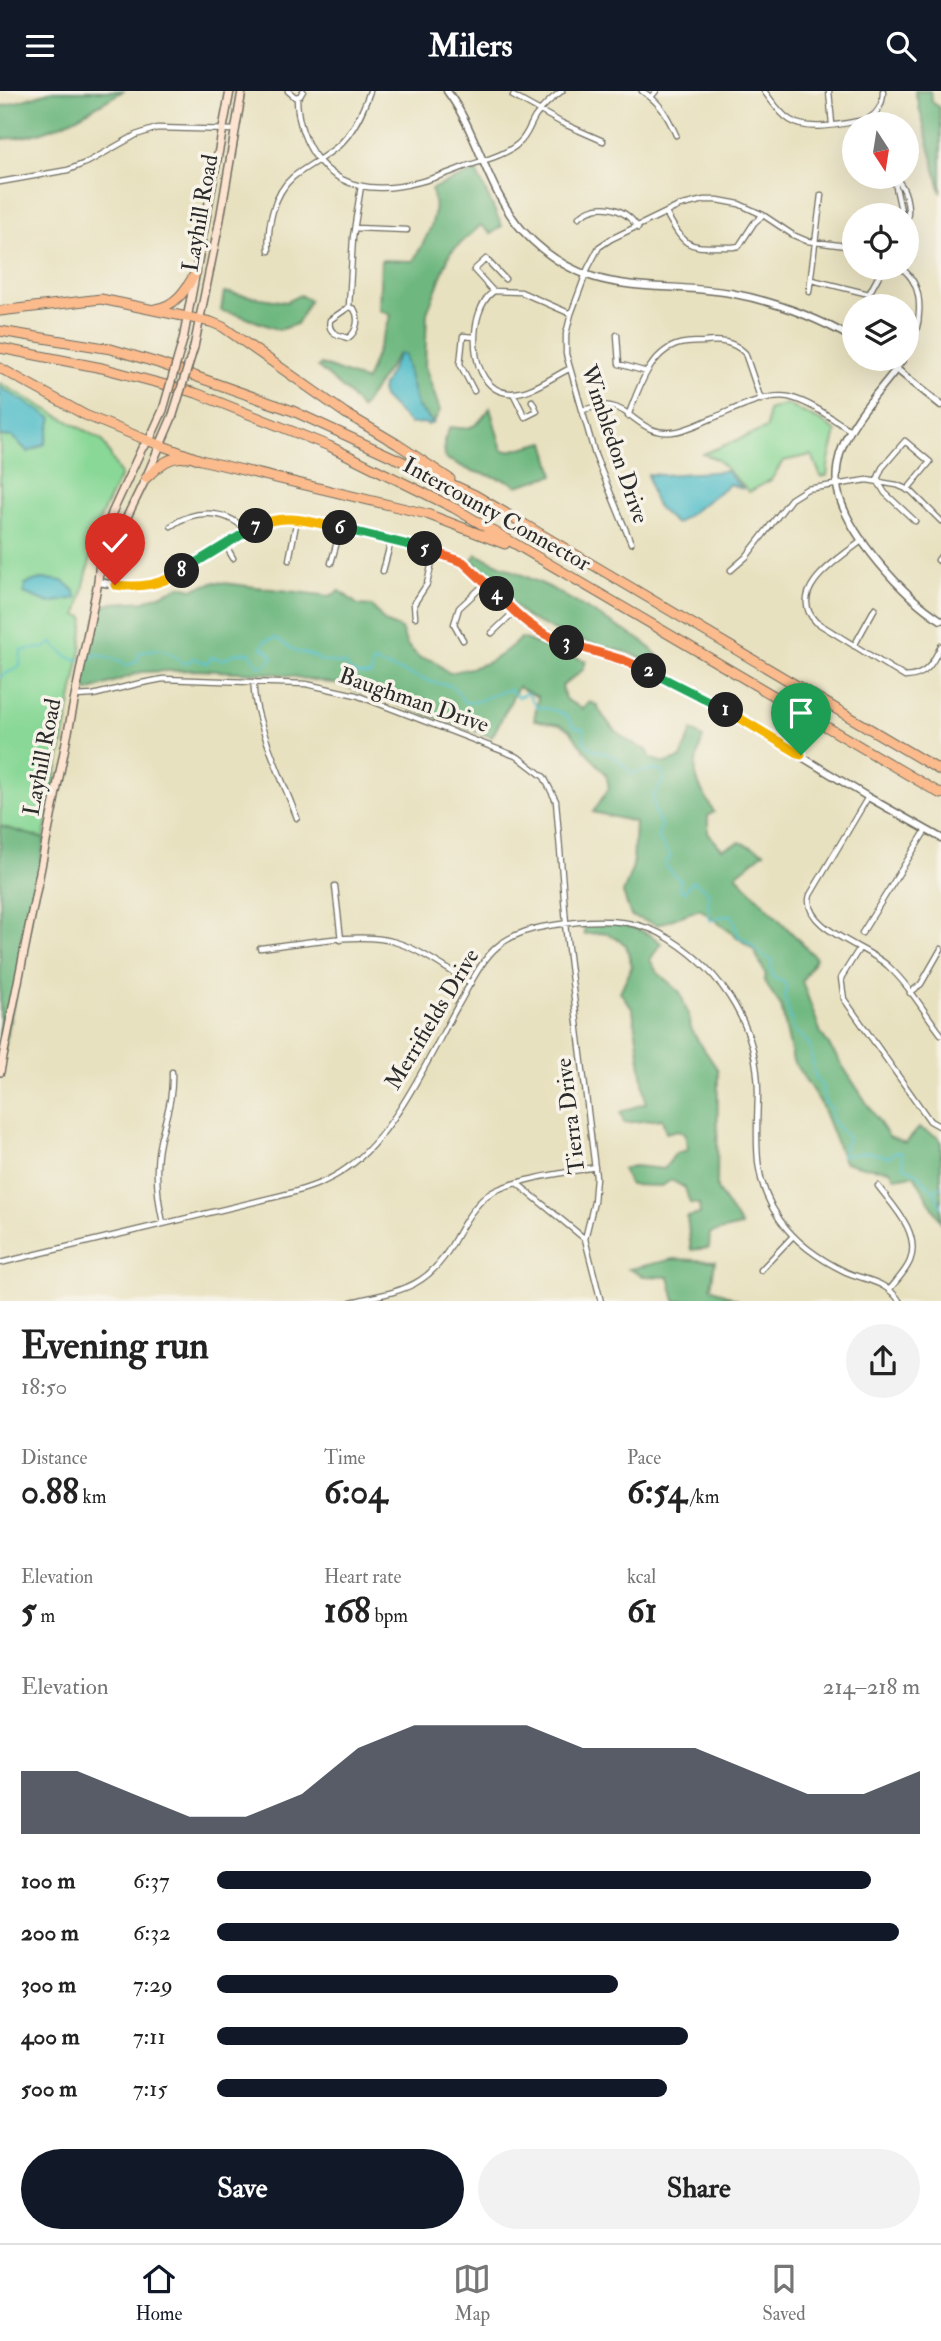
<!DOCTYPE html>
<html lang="en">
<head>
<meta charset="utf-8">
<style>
  :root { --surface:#fff; --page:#f2f2f2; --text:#222; --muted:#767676; --line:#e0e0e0; --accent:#111827 }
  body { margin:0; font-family:"IM FELL Double Pica",serif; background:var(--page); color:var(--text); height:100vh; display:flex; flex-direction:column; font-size:26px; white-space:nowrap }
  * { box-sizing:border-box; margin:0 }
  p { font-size:23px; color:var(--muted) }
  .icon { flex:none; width:38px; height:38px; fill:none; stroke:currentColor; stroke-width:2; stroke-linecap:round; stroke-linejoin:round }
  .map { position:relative; height:1210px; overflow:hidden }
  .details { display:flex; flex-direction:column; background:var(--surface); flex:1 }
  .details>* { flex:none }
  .needle { width:46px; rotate:168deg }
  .fabs { position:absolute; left:842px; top:21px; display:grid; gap:14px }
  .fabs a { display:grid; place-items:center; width:77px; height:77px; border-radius:50%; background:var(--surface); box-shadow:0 7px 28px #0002; font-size:35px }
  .pin { position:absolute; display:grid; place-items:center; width:60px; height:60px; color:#fff; margin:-72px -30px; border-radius:50% 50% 50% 0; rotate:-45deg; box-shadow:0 0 7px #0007 }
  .pin .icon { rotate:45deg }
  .km { position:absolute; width:35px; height:35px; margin:-18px; border-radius:50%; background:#222; color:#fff; font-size:19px; line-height:35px; text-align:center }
  .round { display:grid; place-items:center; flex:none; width:74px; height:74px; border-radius:37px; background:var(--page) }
  .headline { display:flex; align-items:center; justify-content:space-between; height:119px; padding:0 21px }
  h1 { font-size:38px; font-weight:700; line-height:52px }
  .metrics { display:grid; grid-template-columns:repeat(3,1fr); gap:10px; height:119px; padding:7px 21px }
  .metrics div { display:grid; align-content:center }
  .metrics b { font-size:35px; font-weight:700 }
  .metrics small { font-size:19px; font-weight:400 }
  .metrics p { font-size:19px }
  .chart { height:196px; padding:14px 21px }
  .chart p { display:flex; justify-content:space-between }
  .chart svg { width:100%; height:126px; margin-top:7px; fill:var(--accent); opacity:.7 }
  .button { display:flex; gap:14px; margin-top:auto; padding:14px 21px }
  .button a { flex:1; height:80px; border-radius:42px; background:var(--accent); color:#fff; font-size:28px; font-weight:700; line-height:80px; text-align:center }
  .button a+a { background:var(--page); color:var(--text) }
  ul { padding:0 21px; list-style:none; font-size:23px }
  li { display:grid; grid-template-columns:112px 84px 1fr; align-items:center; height:52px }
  li i { height:18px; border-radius:9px; background:var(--accent) }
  header { display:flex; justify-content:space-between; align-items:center; height:91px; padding:0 21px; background:var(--accent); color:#fff; font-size:32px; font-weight:700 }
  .menu { display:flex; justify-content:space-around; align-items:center; height:98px; border-top:2px solid var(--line); background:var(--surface); font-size:19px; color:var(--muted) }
  .menu a { display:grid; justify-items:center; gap:4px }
  .menu .active { color:var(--accent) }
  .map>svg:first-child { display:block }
  .green { fill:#89d897; stroke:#5a8261; stroke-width:2 }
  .forest { fill:#6eb880; stroke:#4c7256; stroke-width:2 }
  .water { fill:#50bdc9; stroke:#3e747a; stroke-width:2 }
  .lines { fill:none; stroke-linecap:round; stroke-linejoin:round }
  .stream { stroke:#50bdc9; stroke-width:2 }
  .minor-casing { stroke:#6d6b5f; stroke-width:7 }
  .tertiary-casing { stroke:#6d6b5f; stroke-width:9 }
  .secondary-casing { stroke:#6d6b5f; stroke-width:10 }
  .motorway-casing { stroke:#6d6b5f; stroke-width:11 }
  .minor { stroke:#fff; stroke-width:4.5 }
  .tertiary { stroke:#fff; stroke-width:6 }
  .secondary { stroke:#fde4d1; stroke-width:7 }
  .motorway { stroke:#fbbb8d; stroke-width:9 }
  .secondary-bridge-casing { stroke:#6d6b5f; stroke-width:10; stroke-linecap:butt }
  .secondary-bridge { stroke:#fde4d1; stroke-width:7 }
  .split-1-casing { stroke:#fff; stroke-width:14 }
  .split-2-casing { stroke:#fff; stroke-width:14 }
  .split-3-casing { stroke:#fff; stroke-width:14 }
  .split-4-casing { stroke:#fff; stroke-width:14 }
  .split-5-casing { stroke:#fff; stroke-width:14 }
  .split-6-casing { stroke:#fff; stroke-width:14 }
  .split-7-casing { stroke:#fff; stroke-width:14 }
  .split-8-casing { stroke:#fff; stroke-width:14 }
  .split-9-casing { stroke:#fff; stroke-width:14 }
  .split-1 { stroke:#f5b400; stroke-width:9 }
  .split-2 { stroke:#22a559; stroke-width:9 }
  .split-3 { stroke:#f0652b; stroke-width:9 }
  .split-4 { stroke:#f0652b; stroke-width:9 }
  .split-5 { stroke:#f0652b; stroke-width:9 }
  .split-6 { stroke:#22a559; stroke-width:9 }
  .split-7 { stroke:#f5b400; stroke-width:9 }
  .split-8 { stroke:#22a559; stroke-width:9 }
  .split-9 { stroke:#f5b400; stroke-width:9 }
  .labels { text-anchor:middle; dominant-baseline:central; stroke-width:7; stroke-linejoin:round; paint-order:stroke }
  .street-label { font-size:23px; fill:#2b2b2b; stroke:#f7f3e8 }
</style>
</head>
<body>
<header><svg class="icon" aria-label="menu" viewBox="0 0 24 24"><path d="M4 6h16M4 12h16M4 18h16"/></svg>Milers<svg class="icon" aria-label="search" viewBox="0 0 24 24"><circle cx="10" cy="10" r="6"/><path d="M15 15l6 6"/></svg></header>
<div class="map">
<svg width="941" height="1211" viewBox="0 0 941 1211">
  <rect width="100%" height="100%" fill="#f7f3e8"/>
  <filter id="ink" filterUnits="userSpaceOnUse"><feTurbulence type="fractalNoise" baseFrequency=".0143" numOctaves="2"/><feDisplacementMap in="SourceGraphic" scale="14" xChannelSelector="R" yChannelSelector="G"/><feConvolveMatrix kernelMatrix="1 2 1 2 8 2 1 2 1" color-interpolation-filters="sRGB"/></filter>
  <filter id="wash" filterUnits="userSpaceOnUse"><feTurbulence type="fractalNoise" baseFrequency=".00686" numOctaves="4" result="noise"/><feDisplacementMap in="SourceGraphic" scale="28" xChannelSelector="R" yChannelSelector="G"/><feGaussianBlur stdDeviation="1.57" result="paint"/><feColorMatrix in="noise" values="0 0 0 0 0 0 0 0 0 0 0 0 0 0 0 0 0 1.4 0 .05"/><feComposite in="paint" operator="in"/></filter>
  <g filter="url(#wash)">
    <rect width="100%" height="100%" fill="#e8e1c0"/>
    <path class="green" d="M0,292L102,349L121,384L100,427L77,524L84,526L81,559L0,968Z
      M786,313L823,331L836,341L829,369L827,385L821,386L812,364L783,370L771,389L749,401L717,368L703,363L767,337L768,319Z"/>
    <path class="forest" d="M52,0H123C83,23 48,47 0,48V16Z
      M915,0H930L932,11L939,16L941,34V102Z
      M476,80L502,135L491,143L481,134L450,162L427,222L425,275L440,320L433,332L417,315L404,263H398L361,318L348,302L318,276L321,273L366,290L391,224L379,219L381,169L413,170C426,148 442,123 431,98Z
      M224,201L286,211L300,204L310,209L297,233L279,239L236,223L221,220Z
      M490,317L502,359L509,360L545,351L554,384L517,395L509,390L469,379L445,367L444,350L450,336C473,340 477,335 490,317Z
      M476,463L549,496L644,551L661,568L658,575L630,562L568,546L526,526L472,469Z
      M215,491L330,505L340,500L358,514L372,515L385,531L401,538L407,554L420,567L433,569L449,582C487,574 492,573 521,547L586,570L583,579L562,595L565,608L583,618L589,611L597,614C606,634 626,652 647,659L651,668L666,672L681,667L692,639L703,647C689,684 696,689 714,721L708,725V742L722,758L740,751L764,761L736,784L816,867L802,890L821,942L889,1046L906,1052L919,1037L938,1046L941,1050V1131L914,1084L895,1087L890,1079L863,1076L844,1071L820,1011L793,970L781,915L764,890L766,884L754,859L700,818L657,834L631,825L623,802L633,775L635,731L593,721L609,697L606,683L579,653L570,639L560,634L534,629L538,606L518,596L492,646L341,594L279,583L196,579L141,581L88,600L81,591L100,517L113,512L145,510L181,495L192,498Z
      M0,735L45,748L0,981Z
      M609,832C630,835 645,839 661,852L650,869L657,881L680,901L690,929L691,939L718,979L717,1098L741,1135L710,1142L709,1157L691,1159L687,1126L700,1123L699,1113L690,1112L685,1097L671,1089L662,1095L630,1094L622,1078L634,1075L664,1078L676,1062L688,1059L685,1042L678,1039L666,1042L662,1028L624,1032L620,1021L646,1012L633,919L620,901L632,875L626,854L607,842L584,843V834Z
      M674,1168L715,1170L711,1197L739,1210H675L669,1186L643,1185L629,1178Z"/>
    <path class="water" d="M399,263H404L417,315L433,332L428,334L424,332L410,333L383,306L381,299Z
      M0,296L52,327L45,353L28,361L13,346L0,345Z
      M726,380L743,398L730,393L676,433C653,415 653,411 648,383L663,384Z
      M40,488C57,488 72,489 77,507L49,512L24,502L25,493Z"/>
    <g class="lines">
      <path class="stream" d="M86,570L97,563L121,570L126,575L138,570L139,562C156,556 169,557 182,572H188L192,567L207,572L212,566L224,569C233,562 239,561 250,562L259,575L266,574L273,566L268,560L262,557L265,550L276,547L295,560L314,565L321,570L345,573C353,585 358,584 371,584L373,571L435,592L450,594L459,602L464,611C483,614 492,599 510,599L518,606L527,602L537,616C555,619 565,619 574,636L583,638L584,651C599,665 602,659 614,666C620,670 626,677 631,682L655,679L664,681L663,691L653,705L655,721L661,735L658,747L671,766L665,772L667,777L681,790L679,798L684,801L693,790L708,800L709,826L711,830L718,826L732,824L738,845C753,851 758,864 772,869L771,877L774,887L784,891L787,898L784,904L794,939L810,954L814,983L822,996L825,1012L832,1018L830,1025C833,1034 842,1039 848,1047L841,1065L868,1061L889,1066L895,1061H901L904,1076L916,1081L934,1100L941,1095
        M0,586L20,575L21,559L44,557L52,552L68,566L80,569
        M934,1100L941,1116"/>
    </g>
  </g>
  <g filter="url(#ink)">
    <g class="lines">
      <defs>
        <path id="minor" d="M288,0L295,6L300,5L303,0
          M642,0C661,12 667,24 676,44
          M764,0C772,10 779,22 790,29C810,42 843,32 866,29C878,23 883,14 883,0
          M829,0L832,33
          M513,5L562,32L603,50
          M297,6C297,26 302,44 313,62C349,116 414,96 464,76C481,70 504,65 518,53C527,46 529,36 535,26C542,16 552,7 562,0
          M651,6L656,0
          M0,91L68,79L88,71L136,44L157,37L234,39
          M666,122C688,162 689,155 733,156L739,155L754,132L763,124
          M902,124L895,92L899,91C908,102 910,121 906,134
          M579,126C598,109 625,116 638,137
          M355,137L407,139
          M269,160C267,136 273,103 293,86C307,75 324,67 338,55C354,41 363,20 370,0
          M901,177C928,196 921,239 906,263
          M812,189L869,203L883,177
          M493,200L474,179L486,168L505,188
          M809,201L821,104
          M349,216L353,146L361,95
          M349,216L354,218C360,227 357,241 348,247C338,244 327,242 330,229Z
          M617,244L619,273L647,281
          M897,277L904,268
          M569,278C552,286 529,304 509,302C467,299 466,219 494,200L521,201L571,223
          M474,300L460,273L463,245L474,246
          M513,302L525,326L537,320L532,310
          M583,319C592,317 601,313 610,315C633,319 642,344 672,341C686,340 700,332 713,327C733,319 767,301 789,306C812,312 831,327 850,339
          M628,325C638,300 648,264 676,254C685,251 695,251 704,251C719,249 733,250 745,262L761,309
          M907,399L930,371L905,350L882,377L877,389L885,402L915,430
          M171,435C194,418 225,418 246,439
          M863,449C840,467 785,499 816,531L905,586C927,585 932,573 941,555
          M631,452L595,364L566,263V243L571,223L588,177L599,156L611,148L679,115L704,109H718L739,113L763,124L793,144L807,150L854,156
          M225,453L233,467
          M941,465L938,469L941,471
          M289,469L297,428
          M331,472L341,437
          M731,479L746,466L791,408L807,398L867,389L897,394L911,400L941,430
          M383,480L391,450
          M415,526L414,513L427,493L434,462
          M492,542L514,521
          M463,549L454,533L459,517L486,492
          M854,555L875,517
          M254,591C251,623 285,694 297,727
          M75,605L93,604L137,593L163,588L306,593L356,604L518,666L544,686L556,710L566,832
          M868,706L810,804C800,837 869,856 888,875C909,894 924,921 941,943
          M335,795L341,849
          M565,833L596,1086L594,1111L585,1148L601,1211
          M862,842L926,739
          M260,857C297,853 360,840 395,851C422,859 447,879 471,892
          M859,858L841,887L844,908L930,1030L941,1036
          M910,902L921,893L941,858
          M518,1093L585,1148
          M878,1095C893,1115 921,1142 910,1170C906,1180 897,1189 890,1198
          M163,1132C157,1105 154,1079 160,1051C166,1024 173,1009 172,981
          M0,1172L279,1105C303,1099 327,1092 347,1077C394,1045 429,966 457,916C469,896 480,870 498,855C520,837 551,834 578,831C611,828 642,830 670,848C724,882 758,937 758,1002C757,1050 751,1087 780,1129C796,1152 821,1169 846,1181C867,1190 887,1190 900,1211
          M761,1179L793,1145
          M351,1211C395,1200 424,1200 450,1157C459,1141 469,1121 483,1108C502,1089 566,1082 595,1076"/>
        <path id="tertiary" d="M447,0C479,43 487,100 523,140C587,209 647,189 730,202C773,210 816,226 854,248
          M884,268L941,314
          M897,277C877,303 850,331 840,363C837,374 835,388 838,400C847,443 904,506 941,529
          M98,491L130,496L156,493L174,485L246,439L265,430L284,427L341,437L448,465L471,477L523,530L539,542L623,569L705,607L868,706L941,747"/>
        <path id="secondary" d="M183,249L230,0
          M194,256L220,128L242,0
          M99,483L146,387L173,324
          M0,981L98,491L101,458L112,422L142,357L149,350L163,319"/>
        <path id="motorway" d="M155,218C176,215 186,199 196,181
          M0,220L101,208L211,231L223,236L345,322L397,353L450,388
          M0,240L111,258L158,272L293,320L475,404L941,680
          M0,257L102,277L196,302L329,355L454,417L941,703
          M0,277L85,324L149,350L201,369L427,423L505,453
          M146,387C158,376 169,364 186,367"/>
      </defs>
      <use href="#minor" class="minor-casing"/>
      <use href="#tertiary" class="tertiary-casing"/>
      <use href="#secondary" class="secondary-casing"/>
      <use href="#motorway" class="motorway-casing"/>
      <use href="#minor" class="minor"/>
      <use href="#tertiary" class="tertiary"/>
      <use href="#secondary" class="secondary"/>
      <use href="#motorway" class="motorway"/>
      <defs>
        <path id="secondary-bridge" d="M163,319L183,249
          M173,324L194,256"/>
      </defs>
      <use href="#secondary-bridge" class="secondary-bridge-casing"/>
      <use href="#secondary-bridge" class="secondary-bridge"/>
    </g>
  </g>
  <g class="lines" filter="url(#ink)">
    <defs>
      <path id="split-1" d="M726,619L801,664"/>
      <path id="split-2" d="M649,580L726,619"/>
      <path id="split-3" d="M567,552L623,569L649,580"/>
      <path id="split-4" d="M497,503C518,525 536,543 567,552"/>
      <path id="split-5" d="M425,458L463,471L497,503"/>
      <path id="split-6" d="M340,437L425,458"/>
      <path id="split-7" d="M256,435C284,421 311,431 340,437"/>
      <path id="split-8" d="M182,480L256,435"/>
      <path id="split-9" d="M115,494C140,497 161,494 182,480"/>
    </defs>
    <use href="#split-1" class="split-1-casing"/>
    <use href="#split-2" class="split-2-casing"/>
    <use href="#split-3" class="split-3-casing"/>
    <use href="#split-4" class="split-4-casing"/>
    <use href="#split-5" class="split-5-casing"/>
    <use href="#split-6" class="split-6-casing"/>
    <use href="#split-7" class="split-7-casing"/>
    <use href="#split-8" class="split-8-casing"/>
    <use href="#split-9" class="split-9-casing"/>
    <use href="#split-1" class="split-1"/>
    <use href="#split-2" class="split-2"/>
    <use href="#split-3" class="split-3"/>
    <use href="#split-4" class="split-4"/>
    <use href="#split-5" class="split-5"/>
    <use href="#split-6" class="split-6"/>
    <use href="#split-7" class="split-7"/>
    <use href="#split-8" class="split-8"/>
    <use href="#split-9" class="split-9"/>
  </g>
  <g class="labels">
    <g class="street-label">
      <text transform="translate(200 122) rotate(-80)">Layhill Road</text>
      <text transform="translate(615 353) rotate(71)">Wimbledon Drive</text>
      <text transform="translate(497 423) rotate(29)">Intercounty Connector</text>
      <text transform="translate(414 609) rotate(19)">Baughman Drive</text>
      <text transform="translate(42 666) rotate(-79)">Layhill Road</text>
      <text transform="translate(432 928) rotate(-59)">Merrifields Drive</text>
      <text transform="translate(570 1025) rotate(-97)">Tierra Drive</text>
    </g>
  </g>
</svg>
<div class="fabs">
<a><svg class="needle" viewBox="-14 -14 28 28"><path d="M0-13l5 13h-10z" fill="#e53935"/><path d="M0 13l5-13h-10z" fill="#767676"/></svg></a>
<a><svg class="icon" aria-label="locate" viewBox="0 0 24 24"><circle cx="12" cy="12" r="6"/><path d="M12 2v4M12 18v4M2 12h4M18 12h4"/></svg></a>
<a><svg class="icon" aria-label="layers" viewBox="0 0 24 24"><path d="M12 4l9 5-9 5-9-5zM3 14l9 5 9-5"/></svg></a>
</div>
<div class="pin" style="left:801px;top:664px;background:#1e9e55"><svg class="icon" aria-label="arrive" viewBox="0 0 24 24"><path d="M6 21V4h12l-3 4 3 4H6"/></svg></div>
<div class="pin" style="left:115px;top:494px;background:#d93025"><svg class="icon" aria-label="check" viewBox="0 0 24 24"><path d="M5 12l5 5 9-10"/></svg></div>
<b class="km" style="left:726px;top:619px">1</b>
<b class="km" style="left:649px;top:580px">2</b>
<b class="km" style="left:567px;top:552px">3</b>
<b class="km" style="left:497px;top:503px">4</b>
<b class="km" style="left:425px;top:458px">5</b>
<b class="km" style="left:340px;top:437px">6</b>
<b class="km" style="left:256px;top:435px">7</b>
<b class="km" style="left:182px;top:480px">8</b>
</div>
<section class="details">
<div class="headline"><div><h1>Evening run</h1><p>18:50</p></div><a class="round"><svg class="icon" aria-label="share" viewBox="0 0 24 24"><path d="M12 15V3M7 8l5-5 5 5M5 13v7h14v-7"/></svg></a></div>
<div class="metrics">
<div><p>Distance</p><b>0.88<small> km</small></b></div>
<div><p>Time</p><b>6:04</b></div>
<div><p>Pace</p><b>6:54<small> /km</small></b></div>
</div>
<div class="metrics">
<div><p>Elevation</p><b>5<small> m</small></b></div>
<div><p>Heart rate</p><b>168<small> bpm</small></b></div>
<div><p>kcal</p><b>61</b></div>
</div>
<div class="chart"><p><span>Elevation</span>214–218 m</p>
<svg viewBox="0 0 160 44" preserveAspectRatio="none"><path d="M0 44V22L10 22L20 30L30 38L40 38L50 30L60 14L70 6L80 6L90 6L100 14L110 14L120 14L130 22L140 30L150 30L160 22V44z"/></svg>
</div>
<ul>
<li><b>100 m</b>6:37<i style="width:93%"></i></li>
<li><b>200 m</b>6:32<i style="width:97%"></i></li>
<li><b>300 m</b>7:29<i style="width:57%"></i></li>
<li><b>400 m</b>7:11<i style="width:67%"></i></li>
<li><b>500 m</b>7:15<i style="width:64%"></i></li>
</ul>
<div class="button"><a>Save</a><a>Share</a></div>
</section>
<nav class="menu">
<a class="active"><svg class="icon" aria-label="home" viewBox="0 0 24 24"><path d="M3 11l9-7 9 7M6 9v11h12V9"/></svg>Home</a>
<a><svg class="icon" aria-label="map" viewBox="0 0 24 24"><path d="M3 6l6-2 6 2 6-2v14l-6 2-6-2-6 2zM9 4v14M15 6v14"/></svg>Map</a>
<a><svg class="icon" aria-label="saved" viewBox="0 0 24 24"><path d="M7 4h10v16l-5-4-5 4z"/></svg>Saved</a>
</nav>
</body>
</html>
